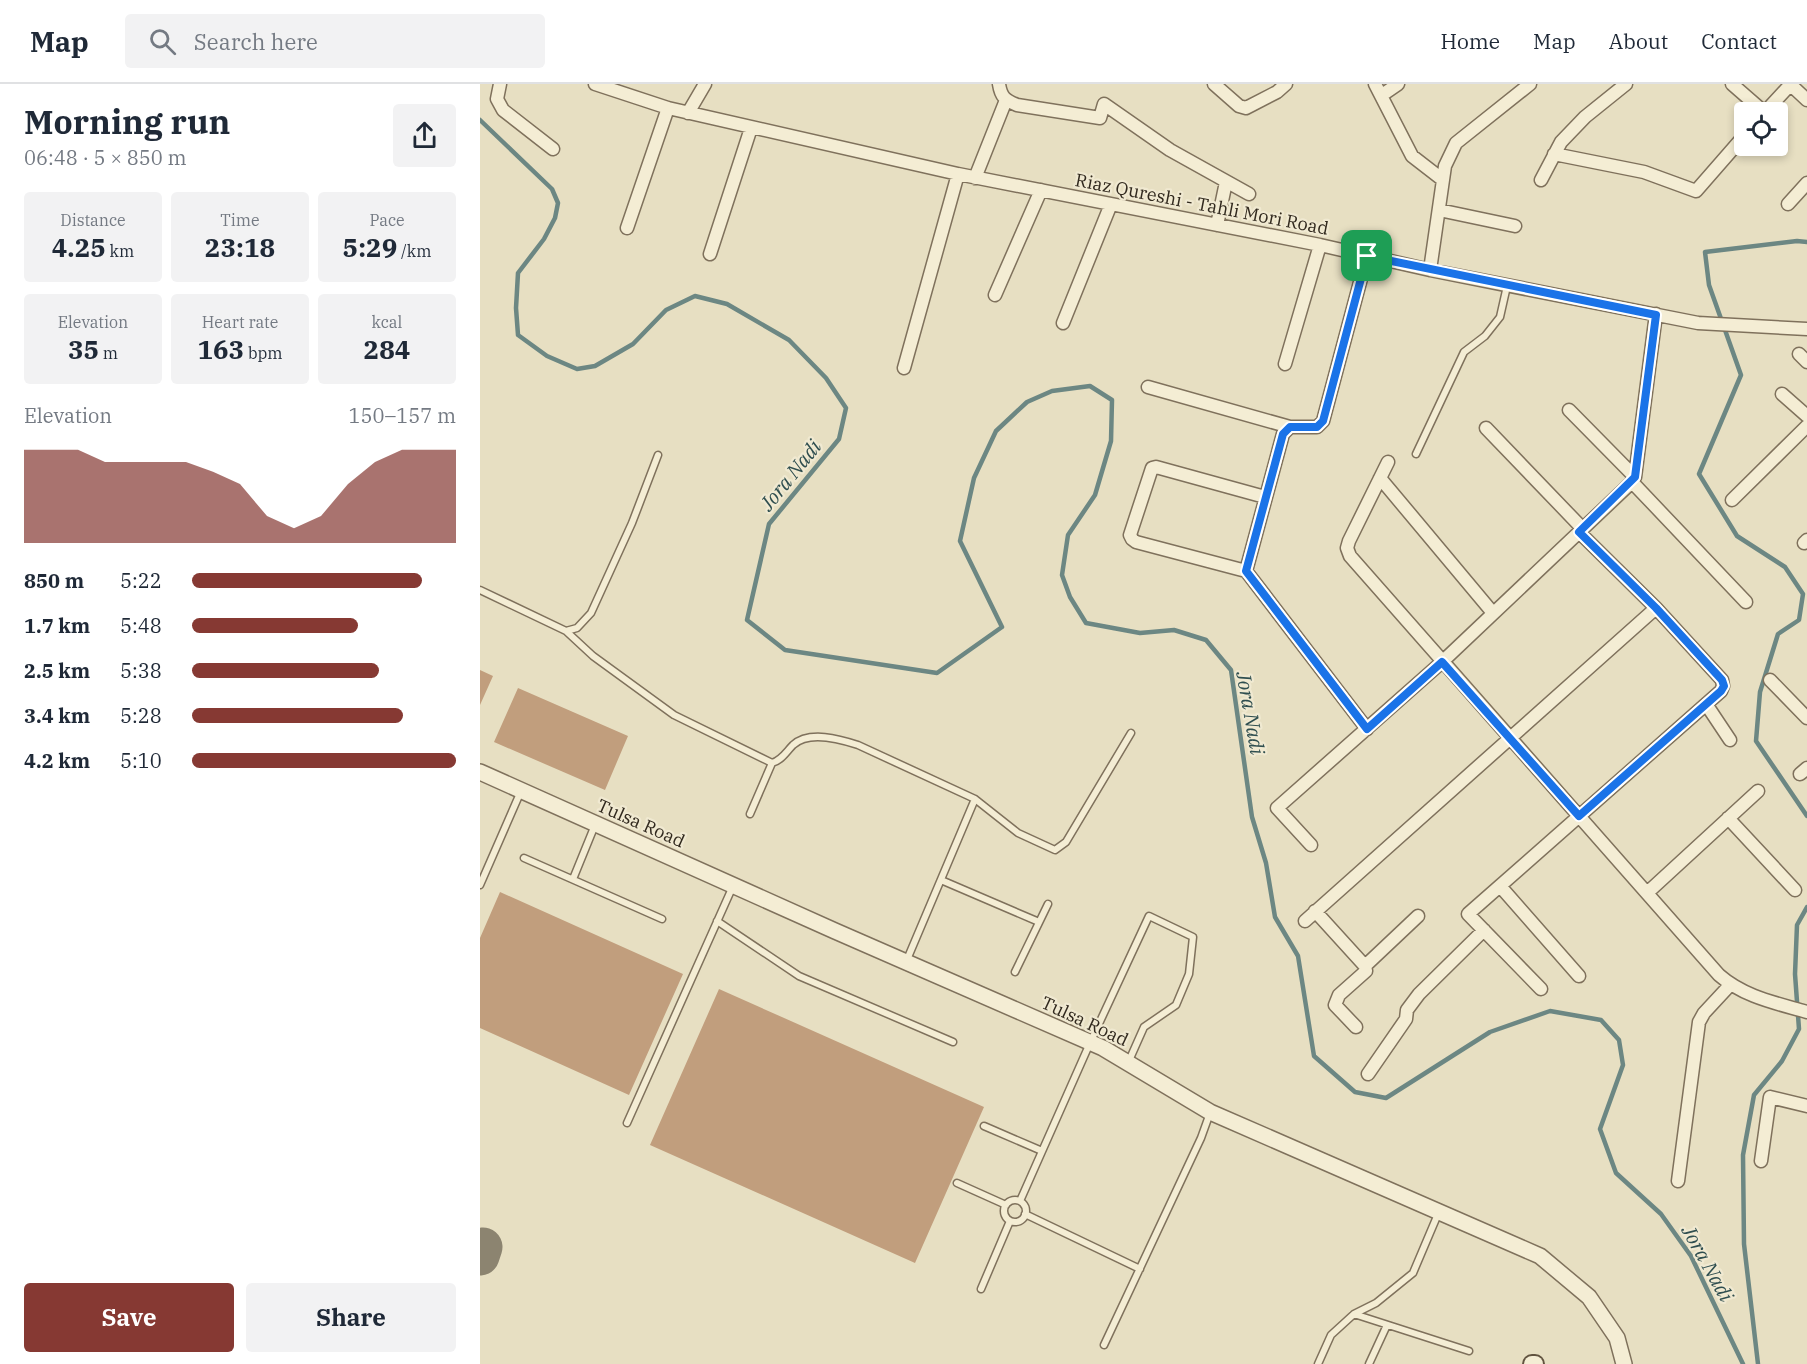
<!DOCTYPE html>
<html lang="en">
<head>
<meta charset="utf-8">
<style>
  :root { --surface:#fff; --page:#f2f2f3; --text:#1f2937; --muted:#747a83; --line:#e0e1e3; --accent:#863933 }
  body { margin:0; font-family:"IBM Plex Serif",serif; background:var(--page); color:var(--text); height:100vh; display:flex; flex-direction:column; font-size:22px; white-space:nowrap }
  * { box-sizing:border-box; margin:0 }
  p { font-size:20px; color:var(--muted) }
  .icon { flex:none; width:33px; height:33px; fill:none; stroke:currentColor; stroke-width:2; stroke-linecap:round; stroke-linejoin:round }
  .map { position:relative; flex:1; overflow:hidden }
  .details { display:flex; flex-direction:column; background:var(--surface); width:480px }
  .details>* { flex:none }
  .buttons { position:absolute; left:1254px; top:18px; display:grid; gap:12px }
  .buttons a { display:grid; place-items:center; width:54px; height:54px; border-radius:6px; background:var(--surface); box-shadow:0 3px 9px #0003; font-size:30px }
  .pin { position:absolute; display:grid; place-items:center; width:51px; height:51px; color:#fff; margin:-26px; border-radius:12px; box-shadow:0 3px 9px #0006 }
  .round { display:grid; place-items:center; flex:none; width:63px; height:63px; border-radius:6px; background:var(--page) }
  .summary { display:flex; align-items:center; justify-content:space-between; height:102px; padding:0 24px }
  h1 { font-size:33px; font-weight:700; line-height:45px }
  .metrics { display:grid; grid-template-columns:repeat(3,1fr); gap:9px; height:102px; padding:6px 24px }
  .metrics div { display:grid; align-content:center; border-radius:6px; background:var(--page); text-align:center }
  .metrics b { font-size:26px; font-weight:700 }
  .metrics small { font-size:16px; font-weight:400 }
  .metrics p { font-size:16px }
  .chart { height:168px; padding:12px 24px }
  .chart p { display:flex; justify-content:space-between }
  .chart svg { width:100%; height:108px; margin-top:6px; fill:var(--accent); opacity:.7 }
  .action { display:flex; gap:12px; margin-top:auto; padding:12px 24px }
  .action a { flex:1; height:69px; border-radius:6px; background:var(--accent); color:#fff; font-size:24px; font-weight:700; line-height:69px; text-align:center }
  .action a+a { background:var(--page); color:var(--text) }
  ul { padding:0 24px; list-style:none; font-size:20px }
  li { display:grid; grid-template-columns:96px 72px 1fr; align-items:center; height:45px }
  li i { height:15px; border-radius:8px; background:var(--accent) }
  header { display:flex; align-items:center; gap:36px; box-sizing:border-box; height:84px; padding:0 30px; background:var(--surface); border-bottom:2px solid var(--line) }
  header strong { font-size:28px }
  nav { display:flex; gap:33px; margin-inline-start:auto; font-size:21px }
  .search { width:420px; height:54px; background:var(--page); display:flex; align-items:center; gap:15px; box-sizing:border-box; padding:0 21px; border-radius:6px; color:var(--muted); font-size:22px }
  main { display:flex; flex:1; min-height:0 }
  .map>svg:first-child { display:block }
  .lines { fill:none; stroke-linecap:round; stroke-linejoin:round }
  .stream { stroke:#6c8783; stroke-width:4.5 }
  .taxiway { stroke:#8c8470; stroke-width:39 }
  .building { fill:#c19e7d }
  .service-casing { stroke:#7f715c; stroke-width:9 }
  .minor-casing { stroke:#7f715c; stroke-width:15 }
  .tertiary-casing { stroke:#7f715c; stroke-width:18 }
  .secondary-casing { stroke:#61533f; stroke-width:20 }
  .service { stroke:#f4edd4; stroke-width:6 }
  .minor { stroke:#f4edd4; stroke-width:12 }
  .tertiary { stroke:#f4edd4; stroke-width:15 }
  .secondary { stroke:#f4edd4; stroke-width:16 }
  .route-casing { stroke:#fff; stroke-width:12 }
  .route { stroke:#1a73e8; stroke-width:8 }
  .labels { text-anchor:middle; dominant-baseline:central; stroke-width:4.5; stroke-linejoin:round; paint-order:stroke }
  .street-label { font-size:18px; fill:#31291e; stroke:#f0e9d1 }
  .water-label { font-size:20px; font-style:italic; fill:#2f4e4f; stroke:#f0e9d1 }
</style>
</head>
<body>
<header>
<strong>Map</strong>
<div class="search"><svg class="icon" aria-label="search" viewBox="0 0 24 24"><circle cx="10" cy="10" r="6"/><path d="M15 15l6 6"/></svg>Search here</div>
<nav><a>Home</a><a>Map</a><a>About</a><a>Contact</a></nav>
</header>
<main>
<section class="details">
<div class="summary"><div><h1>Morning run</h1><p>06:48 · 5 × 850 m</p></div><a class="round"><svg class="icon" aria-label="share" viewBox="0 0 24 24"><path d="M12 15V3M7 8l5-5 5 5M5 13v7h14v-7"/></svg></a></div>
<div class="metrics">
<div><p>Distance</p><b>4.25<small> km</small></b></div>
<div><p>Time</p><b>23:18</b></div>
<div><p>Pace</p><b>5:29<small> /km</small></b></div>
</div>
<div class="metrics">
<div><p>Elevation</p><b>35<small> m</small></b></div>
<div><p>Heart rate</p><b>163<small> bpm</small></b></div>
<div><p>kcal</p><b>284</b></div>
</div>
<div class="chart"><p><span>Elevation</span>150–157 m</p>
<svg viewBox="0 0 160 44" preserveAspectRatio="none"><path d="M0 44V6L10 6L20 6L30 11L40 11L50 11L60 11L70 15L80 20L90 33L100 38L110 33L120 20L130 11L140 6L150 6L160 6V44z"/></svg>
</div>
<ul>
<li><b>850 m</b>5:22<i style="width:87%"></i></li>
<li><b>1.7 km</b>5:48<i style="width:63%"></i></li>
<li><b>2.5 km</b>5:38<i style="width:71%"></i></li>
<li><b>3.4 km</b>5:28<i style="width:80%"></i></li>
<li><b>4.2 km</b>5:10<i style="width:100%"></i></li>
</ul>
<div class="action"><a>Save</a><a>Share</a></div>
</section>
<div class="map">
<svg width="1327" height="1280" viewBox="0 0 1327 1280">
  <rect width="100%" height="100%" fill="#e7dfc2"/>
  <g class="lines">
    <path class="stream" d="M0,36L72,105L78,119L75,134L64,155L38,189L36,224L38,251L67,272L97,285L115,282L153,260L186,226L215,212L247,220L309,256L346,294L366,324L359,355L289,440L267,536L305,566L457,589L522,543L480,457L494,394L516,347L547,318L572,307L610,302L632,316L631,357L615,411L588,451L582,491L590,513L606,539L660,549L694,546L726,556L751,586L772,733L786,779L795,833L818,872L834,972L875,1008L906,1014L1010,948L1070,927L1121,936L1139,956L1143,981L1120,1045L1136,1089L1181,1130L1211,1172L1263,1280
      M1327,158L1317,157L1225,168L1229,201L1261,291L1219,390L1257,452L1305,483L1323,510L1319,536L1298,550L1280,608L1276,657L1327,732
      M1278,1280L1264,1160L1263,1071L1274,1011L1302,977L1319,945L1315,890L1317,841L1327,823"/>
    <path class="taxiway" d="M0,1172L3,1163"/>
  </g>
  <path class="building" d="M0,586L13,592L0,621Z
    M38,604L148,652L125,706L14,658Z
    M20,808L203,890L149,1011L0,944V854Z
    M239,905L504,1023L435,1179L170,1061Z"/>
  <g class="lines">
    <defs>
      <path id="service" d="M936,370L984,268L1005,252L1020,233L1027,202
        M0,506L86,547L97,544L111,529L152,439L178,371
        M86,547L113,572L194,631L292,679C302,676 306,668 313,661C329,646 360,655 378,661L495,715L538,749L575,766L586,758L651,649
        M270,730L292,679
        M44,774L182,835
        M93,795L115,741
        M461,796L559,838
        M0,801L41,707
        M237,837L319,892L473,958
        M426,878L495,715
        M535,888L568,820
        M147,1039L253,802
        M504,1042L562,1067
        M477,1099L526,1121
        M524 1127a11 11 0 1 1 22 0a11 11 0 1 1-22 0Z
        M540,1117L610,959L669,832L713,853L709,890L696,921L664,943L648,979
        M545,1130L660,1185
        M501,1205L530,1137
        M874,1230L989,1267
        M624,1261L721,1054L730,1029
        M838,1280L851,1251L874,1230L896,1219L933,1189L958,1130
        M889,1280L907,1241"/>
      <path id="minor" d="M20,0L17,15L23,26L73,65
        M115,0L188,24L478,90L840,161L950,186L1218,239L1327,245
        M519,0C521,13 525,16 537,21L620,34L624,20L690,66L769,110
        M734,0L759,22L766,24L797,8L806,0
        M895,0L932,72L963,96
        M1252,0L1284,28
        M1311,1L1327,16
        M902,11L918,0
        M1285,28L1311,0
        M208,29L225,0
        M1074,70L1164,88L1216,107L1264,52
        M495,94L526,16
        M1061,96L1081,58L1105,33L1146,0
        M1308,120L1327,99
        M959,126L1035,142
        M737,141L746,98
        M147,144L188,24
        M230,170L271,44
        M950,186L965,82L976,59L1050,0
        M515,211L561,106
        M583,239L631,120
        M1319,270L1327,278
        M805,280L840,161
        M424,284L478,90
        M668,303L810,343
        M1302,310L1327,332
        M1089,326L1155,393
        M1006,344L1103,445
        M908,378L869,457L867,464L870,472L1239,891C1264,913 1296,919 1327,928
        M900,394L1013,529
        M1152,398L1266,518
        M1252,416L1327,342
        M1324,459L1327,456
        M766,487L656,458L652,455L650,451L672,384L676,383L785,413
        M1290,596L1327,634
        M1226,620L1250,656
        M887,645L766,487L803,350L810,343H837L843,337L887,172
        M1320,690L1327,684
        M1248,734L1315,806
        M831,761L797,724L962,578L1152,398L1155,393L1176,230
        M1020,802L1099,892
        M1167,809L1278,707
        M835,827L885,882
        M825,837L1176,524
        M1061,905L988,830L1241,607L1243,602L1242,596L1176,524L1099,448
        M876,943L855,921L859,911L886,887L885,882L938,832
        M888,990L926,935L927,926L939,910L1004,846
        M1281,1077L1290,1013L1327,1022
        M1198,1097L1219,938L1224,929L1250,901"/>
      <path id="tertiary" d="M0,688L355,847L623,964L730,1028L1060,1172L1109,1213L1137,1254L1144,1280"/>
      <path id="secondary" d="M1052,1280H1055"/>
    </defs>
    <use href="#service" class="service-casing"/>
    <use href="#minor" class="minor-casing"/>
    <use href="#tertiary" class="tertiary-casing"/>
    <use href="#secondary" class="secondary-casing"/>
    <use href="#service" class="service"/>
    <use href="#minor" class="minor"/>
    <use href="#tertiary" class="tertiary"/>
    <use href="#secondary" class="secondary"/>
  </g>
  <g class="lines">
    <defs>
      <path id="route" d="M887,172L1176,231L1155,393L1099,448L1176,524L1242,596L1244,602L1241,607L1099,732L962,578L887,645L766,487L803,350L810,343H837L843,337Z"/>
    </defs>
    <use href="#route" class="route-casing"/>
    <use href="#route" class="route"/>
  </g>
  <g class="labels">
    <g class="street-label">
      <text transform="translate(722 120) rotate(11)">Riaz Qureshi - Tahli Mori Road</text>
      <text transform="translate(161 739) rotate(24)">Tulsa Road</text>
      <text transform="translate(605 937) rotate(25)">Tulsa Road</text>
    </g>
    <g class="water-label">
      <text transform="translate(310 391) rotate(-51)">Jora Nadi</text>
      <text transform="translate(771 629) rotate(80)">Jora Nadi</text>
      <text transform="translate(1228 1179) rotate(61)">Jora Nadi</text>
    </g>
  </g>
</svg>
<div class="buttons">
<a><svg class="icon" aria-label="locate" viewBox="0 0 24 24"><circle cx="12" cy="12" r="6"/><path d="M12 2v4M12 18v4M2 12h4M18 12h4"/></svg></a>
</div>
<div class="pin" style="left:887px;top:172px;background:#1e9e55"><svg class="icon" aria-label="arrive" viewBox="0 0 24 24"><path d="M6 21V4h12l-3 4 3 4H6"/></svg></div>
</div>
</main>
</body>
</html>
